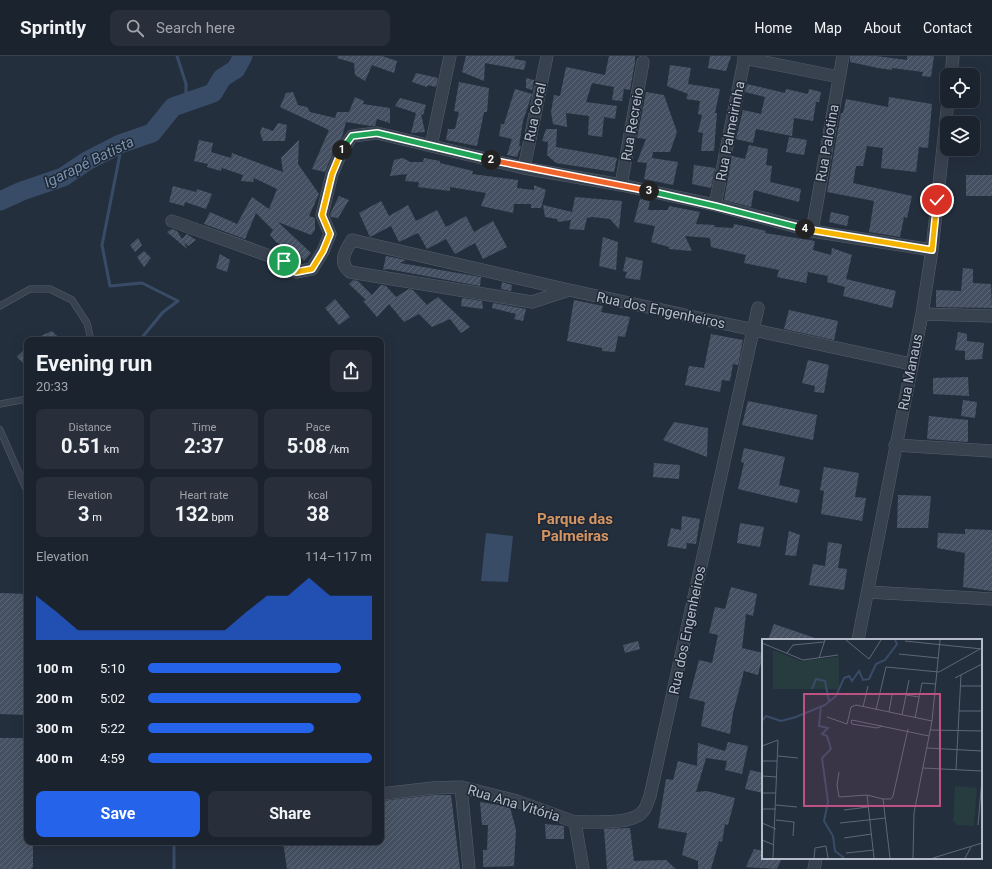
<!DOCTYPE html>
<html lang="en">
<head>
<meta charset="utf-8">
<style>
  :root { --surface:#1b232e; --page:#282f3a; --text:#f1f3f6; --muted:#a0a4aa; --line:#39404a; --accent:#2563eb }
  body { margin:0; font-family:Roboto,sans-serif; background:var(--page); color:var(--text); height:100vh; display:flex; flex-direction:column; font-size:15px; white-space:nowrap }
  * { box-sizing:border-box; margin:0 }
  p { font-size:13px; color:var(--muted) }
  .icon { flex:none; width:22px; height:22px; fill:none; stroke:currentColor; stroke-width:2; stroke-linecap:round; stroke-linejoin:round }
  .map { position:relative; flex:1; overflow:hidden }
  .drawer { position:absolute; left:24px; top:281px; width:360px; height:508px; display:flex; flex-direction:column; background:var(--surface); border-radius:8px; box-shadow:0 4px 16px #0002,0 0 0 1px var(--line) }
  .drawer>* { flex:none }
  .fabs { position:absolute; left:940px; top:12px; display:grid; gap:8px }
  .fabs a { display:grid; place-items:center; width:40px; height:40px; border-radius:8px; background:var(--surface); box-shadow:0 4px 16px #0002,0 0 0 1px var(--line); font-size:20px }
  .pin { position:absolute; display:grid; place-items:center; width:34px; height:34px; color:#fff; margin:-17px; border:2px solid #fff; border-radius:50%; box-shadow:0 1px 4px #0007 }
  .km { position:absolute; width:20px; height:20px; margin:-10px; border-radius:50%; background:#222; color:#fff; font-size:11px; line-height:20px; text-align:center }
  .round { display:grid; place-items:center; flex:none; width:42px; height:42px; border-radius:8px; background:var(--page) }
  .overview { display:flex; align-items:center; justify-content:space-between; height:68px; padding:0 12px }
  h1 { font-size:22px; font-weight:700; line-height:30px }
  .metrics { display:grid; grid-template-columns:repeat(3,1fr); gap:6px; height:68px; padding:4px 12px }
  .metrics div { display:grid; align-content:center; border-radius:8px; background:var(--page); text-align:center }
  .metrics b { font-size:20px; font-weight:700 }
  .metrics small { font-size:11px; font-weight:400 }
  .metrics p { font-size:11px }
  .chart { height:112px; padding:8px 12px }
  .chart p { display:flex; justify-content:space-between }
  .chart svg { width:100%; height:72px; margin-top:4px; fill:var(--accent); opacity:.7 }
  .action { display:flex; gap:8px; margin-top:auto; padding:8px 12px }
  .action a { flex:1; height:46px; border-radius:8px; background:var(--accent); color:#fff; font-size:16px; font-weight:700; line-height:46px; text-align:center }
  .action a+a { background:var(--page); color:var(--text) }
  ul { padding:0 12px; list-style:none; font-size:13px }
  li { display:grid; grid-template-columns:64px 48px 1fr; align-items:center; height:30px }
  li i { height:10px; border-radius:5px; background:var(--accent) }
  header { display:flex; align-items:center; gap:24px; box-sizing:border-box; height:56px; padding:0 20px; background:var(--surface); border-bottom:1px solid var(--line) }
  header strong { font-size:19px }
  nav { display:flex; gap:22px; margin-inline-start:auto; font-size:14px }
  .search { width:280px; height:36px; background:var(--page); display:flex; align-items:center; gap:10px; box-sizing:border-box; padding:0 14px; border-radius:8px; color:var(--muted); font-size:15px }
  .map>svg:first-child { display:block }
  .water { fill:#394c67 }
  .lines { fill:none; stroke-linecap:round; stroke-linejoin:round }
  .stream { stroke:#394c67; stroke-width:3 }
  .river { stroke:#394c67; stroke-width:19 }
  .building { fill:url(#building-hatch) }
  .lane-casing { stroke:#565f6c; stroke-width:7 }
  .street-casing { stroke:#565f6c; stroke-width:13 }
  .lane { stroke:#38414e; stroke-width:6 }
  .street { stroke:#38414e; stroke-width:12 }
  .split-1-casing { stroke:#fff; stroke-width:8 }
  .split-2-casing { stroke:#fff; stroke-width:8 }
  .split-3-casing { stroke:#fff; stroke-width:8 }
  .split-4-casing { stroke:#fff; stroke-width:8 }
  .split-5-casing { stroke:#fff; stroke-width:8 }
  .split-1 { stroke:#f5b400; stroke-width:5 }
  .split-2 { stroke:#22a559; stroke-width:5 }
  .split-3 { stroke:#f0652b; stroke-width:5 }
  .split-4 { stroke:#22a559; stroke-width:5 }
  .split-5 { stroke:#f5b400; stroke-width:5 }
  .labels { text-anchor:middle; dominant-baseline:central; stroke-width:3; stroke-linejoin:round; paint-order:stroke }
  .street-label { font-size:14px; fill:#b4bcc9; stroke:#1d2633 }
  .water-label { font-size:15px; font-style:italic; fill:#7c92b1; stroke:#1d2633 }
  .neighbourhood-label { font-size:15px; font-weight:bold; fill:#d59563; stroke:#1d2633 }
  .inset-river { fill:none; stroke:#394c67; stroke-width:2 }
  .inset-road { fill:none; stroke:#5e6776; stroke-width:1 }
  .view { fill:#bd5182; fill-opacity:0.15; stroke:#bd5182; stroke-width:2 }
  .inset-edge { fill:none; stroke:#b4bcc9; stroke-width:2 }
</style>
</head>
<body>
<header>
<strong>Sprintly</strong>
<div class="search"><svg class="icon" aria-label="search" viewBox="0 0 24 24"><circle cx="10" cy="10" r="6"/><path d="M15 15l6 6"/></svg>Search here</div>
<nav><a>Home</a><a>Map</a><a>About</a><a>Contact</a></nav>
</header>
<div class="map">
<svg width="992" height="813" viewBox="0 0 992 813">
  <defs>
    <pattern id="building-hatch" width="6" height="6" patternUnits="userSpaceOnUse"><rect width="6" height="6" fill="#455162"/><path d="M-1 1l2-2M0 6l6-6M5 7l2-2" fill="none" stroke="#5d6877"/></pattern>
  </defs>
  <rect width="100%" height="100%" fill="#242f3e"/>
  <path class="water" d="M486,477L513,480L508,526L481,525Z"/>
  <g class="lines">
    <path class="stream" d="M177,0L186,28V46
      M122,88L102,189L110,230L142,227L178,245L163,256L140,284
      M174,786V813"/>
    <path class="river" d="M0,145L22,135L63,121L87,105L120,88L152,77L173,51L213,37L222,22L236,13L243,0"/>
  </g>
  <path class="building" d="M338,0H382L397,5L394,17L372,9L365,25L355,19L354,7L337,2Z
    M466,0H515L514,3L526,5L524,14L485,7L484,25L462,16Z
    M609,0H635V6L630,34L624,33L622,45L612,44L614,31L592,27L586,46L617,50L615,63L604,61L602,81L588,79L589,60L566,57L567,71L553,68L551,56L554,39L560,40L566,11L605,19Z
    M710,0H731L726,15L708,12Z
    M850,0H876L907,4V0H934L931,21L922,20L923,16L892,12V14L878,12L850,6Z
    M670,9L691,12L688,28L720,33L715,57H717L714,95H701L703,77L698,76L702,59L698,58L700,45L686,43L688,38L667,30Z
    M416,17L438,22L436,31L428,29L427,31L412,26Z
    M526,22L534,24L532,34L526,32Z
    M459,26L489,32L487,56H484L477,90L446,84L448,73H455L459,56L454,55Z
    M747,28L785,37L786,33L808,38L809,33L821,36L819,46H816L813,65L794,62L792,80L756,73L753,87L736,83L743,54L761,58L765,41L745,36Z
    M515,33L532,38L523,65L519,90H521L517,101L507,99L512,83L499,80L501,68H504Z
    M293,36L298,49L307,51L310,56L335,62L337,56H349L355,41L364,45L363,48L390,52V67L377,63L375,70H371L346,66L342,81L335,92L325,116L312,113L329,74L280,51L286,37Z
    M646,36L664,39L677,76L670,96H653L652,102L678,106L673,129L644,123L647,107L637,106L646,83L637,82Z
    M889,41L932,48L928,92L919,91L916,116L881,112L883,92L867,90L863,110H856L853,127L912,140L907,162L904,161L900,181L869,176L874,145L827,136L841,57H843L846,43L888,51Z
    M400,42L426,49L423,59L421,58L425,76L411,77L416,57L395,50Z
    M278,67L287,69L285,85H263L260,77L262,71L273,75Z
    M546,73H557L556,91L617,102L614,116L556,107L547,99L548,86L542,85Z
    M789,81L807,84L804,99L786,96Z
    M199,84L213,87L211,96L231,102L232,97L283,116L281,102L299,84L298,108L319,138L309,160L315,162V174L311,179L278,166L311,197L304,205L298,198L276,186L270,179L273,174L256,157L245,183L204,168L210,156L237,168L252,141L269,153L277,133L254,122L253,126L241,125L243,119L222,112L221,115L207,111L208,108L194,105Z
    M749,89L768,93L766,109L772,110L770,126L801,133L799,146L754,134L751,151L724,144L732,100L745,103Z
    M403,102L410,106H423L424,102L440,105V107L473,115L472,118L518,124L517,132L534,134V129L546,134L541,152H531V148H514L513,157L481,150L486,137L450,131V135L418,131L419,126L405,125L407,118L390,120L394,104Z
    M694,109L715,112L711,132L692,128Z
    M966,119H992V140H966Z
    M173,130L196,136L197,133L212,138L206,153L185,146L184,150L169,146Z
    M339,140L349,144L338,162L331,161L330,158Z
    M575,141L622,145L619,173L610,163L592,161L587,162L584,174L569,173L571,164L558,166L557,163L545,161L543,149L572,156Z
    M640,143L650,145L648,154H668L669,150L700,156L696,168L715,169L714,171L733,172L734,168L749,171L766,175L765,177L815,185L813,194L831,199L832,192L852,199L846,223L896,235L892,252L843,240L845,231L827,226L828,220L808,216L806,227L777,221L779,214L744,207L746,199L711,191L710,182L685,180L692,195L669,193V191L651,186L655,170L634,166Z
    M381,145L389,160L408,149L416,165L437,154L446,171L466,160L474,176L493,165L507,191L483,203L475,187L455,198L446,183L427,193L418,177L399,186L391,170L370,181L359,157Z
    M831,156L849,160L847,170L829,166Z
    M172,173L177,175L182,183L187,178L196,184L188,190L184,186L187,193L167,176Z
    M603,181L618,186L616,214L599,210Z
    M138,182L142,189L135,196L130,189Z
    M144,195L151,202L144,211L137,201Z
    M220,198L230,204L227,216L216,212Z
    M386,200L406,204L400,207L481,221L480,230L388,213L383,214Z
    M626,201L643,205L640,224L625,222L627,216L623,215Z
    M963,212L973,213V227L991,228L992,252L936,251V234L961,235Z
    M353,224L358,225L372,239L381,229L386,230L396,241L409,233L413,234L427,249L438,241L470,271L461,277L450,263L432,271L419,258L404,266L389,248L377,261L363,245L366,244L349,228Z
    M502,226L512,229L511,235L501,233Z
    M462,242L482,245L483,253L461,250Z
    M335,243L350,261L339,269L325,252Z
    M574,244L603,250L601,256L630,261L625,281L618,280L615,296L602,295V292L567,285Z
    M493,247L526,253L523,265L514,263L516,258L492,252Z
    M789,254L838,265L834,284L784,273Z
    M52,275L61,284H32Z
    M958,276L967,278V285L984,287L982,303L965,304V295L955,294Z
    M711,278L743,284L738,309L733,308L730,325L722,324L720,336L685,329L689,310L704,312Z
    M27,291V311L17,301Z
    M808,304L829,309L824,337L814,336L815,330L802,327Z
    M968,321L969,340L933,338V322Z
    M963,344L977,346L975,362L961,360Z
    M748,345L817,359L813,384L742,369Z
    M929,360L968,364V386L927,383Z
    M674,366L708,372L707,401L663,384Z
    M744,392L785,401L779,429L800,434L797,447L738,433L744,407L741,406Z
    M654,407L680,409L679,423L653,421Z
    M824,411L859,417L855,441L866,442L862,465L821,458L824,435L820,434Z
    M898,439L931,440L928,472H897Z
    M682,460L700,463L696,488L687,487L686,493L667,490L671,472L681,474Z
    M740,467L764,471L760,491L737,487Z
    M965,473L992,474V535L963,531L965,497L937,492L938,477L965,478Z
    M789,475L800,479L796,500L785,499Z
    M828,486L842,488L838,512L847,513L844,534L809,529L813,508L825,510Z
    M731,531L757,538L753,560L746,558L742,592L763,597V598L758,619L744,615L733,657L730,678L701,670L705,646L689,642L699,604L712,607L718,579L709,577L715,551L725,553Z
    M0,537L27,538V659L0,658Z
    M774,568L815,582V584H768Z
    M638,585L640,593L625,597L623,589Z
    M0,682H27V786H33V811L31,813H0Z
    M728,686L748,690L742,718L725,714L727,705L706,702L696,736L707,735L735,742L728,769L725,768L722,786L719,785L711,813H698V805L682,799L687,777L658,772L666,723L673,724L678,705L697,710L698,687L725,695Z
    M750,714L763,717V737L745,733Z
    M434,739H451L460,813H287L283,786H381V745Z
    M480,746L510,751L516,774L514,810L483,811V794H487L488,769H482Z
    M545,768L564,770V783H546Z
    M630,772L634,805L666,804L676,813H607L604,773Z
    M754,793L763,795V802H782L777,813L746,811Z"/>
  <g class="lines">
    <defs>
      <path id="lane" d="M0,250L30,233H50L72,244L87,267L91,284
        M0,348L27,343
        M0,374L27,435"/>
      <path id="street" d="M744,2L839,21
        M951,19L953,0
        M431,90L450,0
        M524,112L547,0
        M621,129L643,6
        M715,149L745,0
        M172,165L284,205L296,216L312,213L323,195L330,178L322,159L332,118L342,95L352,80L377,77L524,112L621,129L715,149L812,175L932,194
        M812,175L843,0
        M569,234L532,246L350,216C338,206 345,195 352,184L569,234L911,308
        M922,258L992,260
        M895,389L992,395
        M868,536L992,543
        M858,584L922,258L932,194L948,45
        M461,731L469,813
        M381,738L433,732L461,731L517,745L575,766
        M583,813L575,766C592,765 634,770 644,754C647,750 648,744 650,740L758,252
        M814,813L816,802"/>
    </defs>
    <use href="#lane" class="lane-casing"/>
    <use href="#street" class="street-casing"/>
    <use href="#lane" class="lane"/>
    <use href="#street" class="street"/>
  </g>
  <g class="lines">
    <defs>
      <path id="split-1" d="M284,205L296,216L312,213L323,195L330,178L322,159L332,118L342,94"/>
      <path id="split-2" d="M342,94L352,80L377,77L491,104"/>
      <path id="split-3" d="M491,104L649,135"/>
      <path id="split-4" d="M649,135L715,150L805,173"/>
      <path id="split-5" d="M805,173L932,194L937,144"/>
    </defs>
    <use href="#split-1" class="split-1-casing"/>
    <use href="#split-2" class="split-2-casing"/>
    <use href="#split-3" class="split-3-casing"/>
    <use href="#split-4" class="split-4-casing"/>
    <use href="#split-5" class="split-5-casing"/>
    <use href="#split-1" class="split-1"/>
    <use href="#split-2" class="split-2"/>
    <use href="#split-3" class="split-3"/>
    <use href="#split-4" class="split-4"/>
    <use href="#split-5" class="split-5"/>
  </g>
  <g class="labels">
    <g class="street-label">
      <text transform="translate(535 56) rotate(-78)">Rua Coral</text>
      <text transform="translate(632 68) rotate(-80)">Rua Recreio</text>
      <text transform="translate(730 75) rotate(-79)">Rua Palmeirinha</text>
      <text transform="translate(827 87) rotate(-80)">Rua Palotina</text>
      <text transform="translate(661 254) rotate(12)">Rua dos Engenheiros</text>
      <text transform="translate(910 316) rotate(-79)">Rua Manaus</text>
      <text transform="translate(687 574) rotate(-78)">Rua dos Engenheiros</text>
      <text transform="translate(514 747) rotate(17)">Rua Ana Vitória</text>
    </g>
    <g class="water-label">
      <text transform="translate(89 106) rotate(-26)">Igarapé Batista</text>
    </g>
    <g class="neighbourhood-label">
      <text x="575" y="463">Parque das<tspan x="575" dy="17">Palmeiras</tspan></text>
    </g>
  </g>
  <g transform="translate(762 583)">
    <rect width="220" height="220" fill="#242f3e"/>
    <path d="M11,11L38,22L77,18V50H11Z" fill="#263c3f"/>
    <path d="M193,147L215,149L212,187L196,186L191,182Z" fill="#263c3f"/>
    <path class="inset-river" d="M50,50L54,40L63,42L67,62M59,67L57,87L66,89L60,95L65,97L69,110L60,119L66,163L62,182L71,197L73,212L82,219M0,82L4,77L19,82L34,78L63,66L74,57L82,39L87,37L90,42L97,32L101,41L107,40L114,25L123,21L135,5L133,1"/>
    <path class="inset-road" d="M84,1L107,20L119,1M143,2L220,10M0,4L41,21L76,16M25,14L31,6L62,3M137,15L176,19M57,19L63,1M193,39L220,25M199,47H220M144,56L157,58M101,68L106,47M114,71L124,28L177,33L218,10M197,72H220M127,73L130,56M140,76L147,41M65,78L85,85L89,68L94,66L170,82M153,79L160,44L174,45M120,87L115,89L90,85L89,82L90,81L167,97M168,91L220,92M0,107L16,101L11,219M165,109L220,112M16,117L36,119M0,122H15M161,129L220,132M194,131L199,36M77,133L75,146L77,158L105,156L121,160M0,137L15,138M0,154H14M105,156L112,219M14,166L35,168M0,170H14M82,171L106,168M14,181L32,183L31,197M0,184L14,190M78,184L124,179M216,186L220,140M82,199L110,195M0,201L12,206M84,214L112,211M52,219L53,209L64,207L66,219M128,219L121,160H129L131,157L146,90M151,219L152,174L170,82L178,1M171,219L220,204M203,219L209,208"/>
    <path class="view" d="M42,55H178V167H42Z"/>
    <rect width="220" height="220" class="inset-edge"/>
  </g>
</svg>
<div class="fabs">
<a><svg class="icon" aria-label="locate" viewBox="0 0 24 24"><circle cx="12" cy="12" r="6"/><path d="M12 2v4M12 18v4M2 12h4M18 12h4"/></svg></a>
<a><svg class="icon" aria-label="layers" viewBox="0 0 24 24"><path d="M12 4l9 5-9 5-9-5zM3 14l9 5 9-5"/></svg></a>
</div>
<div class="pin" style="left:284px;top:205px;background:#1e9e55"><svg class="icon" aria-label="arrive" viewBox="0 0 24 24"><path d="M6 21V4h12l-3 4 3 4H6"/></svg></div>
<div class="pin" style="left:937px;top:144px;background:#d93025"><svg class="icon" aria-label="check" viewBox="0 0 24 24"><path d="M5 12l5 5 9-10"/></svg></div>
<b class="km" style="left:342px;top:94px">1</b>
<b class="km" style="left:491px;top:104px">2</b>
<b class="km" style="left:649px;top:135px">3</b>
<b class="km" style="left:805px;top:173px">4</b>
<section class="drawer">
<div class="overview"><div><h1>Evening run</h1><p>20:33</p></div><a class="round"><svg class="icon" aria-label="share" viewBox="0 0 24 24"><path d="M12 15V3M7 8l5-5 5 5M5 13v7h14v-7"/></svg></a></div>
<div class="metrics">
<div><p>Distance</p><b>0.51<small> km</small></b></div>
<div><p>Time</p><b>2:37</b></div>
<div><p>Pace</p><b>5:08<small> /km</small></b></div>
</div>
<div class="metrics">
<div><p>Elevation</p><b>3<small> m</small></b></div>
<div><p>Heart rate</p><b>132<small> bpm</small></b></div>
<div><p>kcal</p><b>38</b></div>
</div>
<div class="chart"><p><span>Elevation</span>114–117 m</p>
<svg viewBox="0 0 160 44" preserveAspectRatio="none"><path d="M0 44V17L10 27L20 38L30 38L40 38L50 38L60 38L70 38L80 38L90 38L100 27L110 17L120 17L130 6L140 17L150 17L160 17V44z"/></svg>
</div>
<ul>
<li><b>100 m</b>5:10<i style="width:86%"></i></li>
<li><b>200 m</b>5:02<i style="width:95%"></i></li>
<li><b>300 m</b>5:22<i style="width:74%"></i></li>
<li><b>400 m</b>4:59<i style="width:100%"></i></li>
</ul>
<div class="action"><a>Save</a><a>Share</a></div>
</section>
</div>
</body>
</html>
